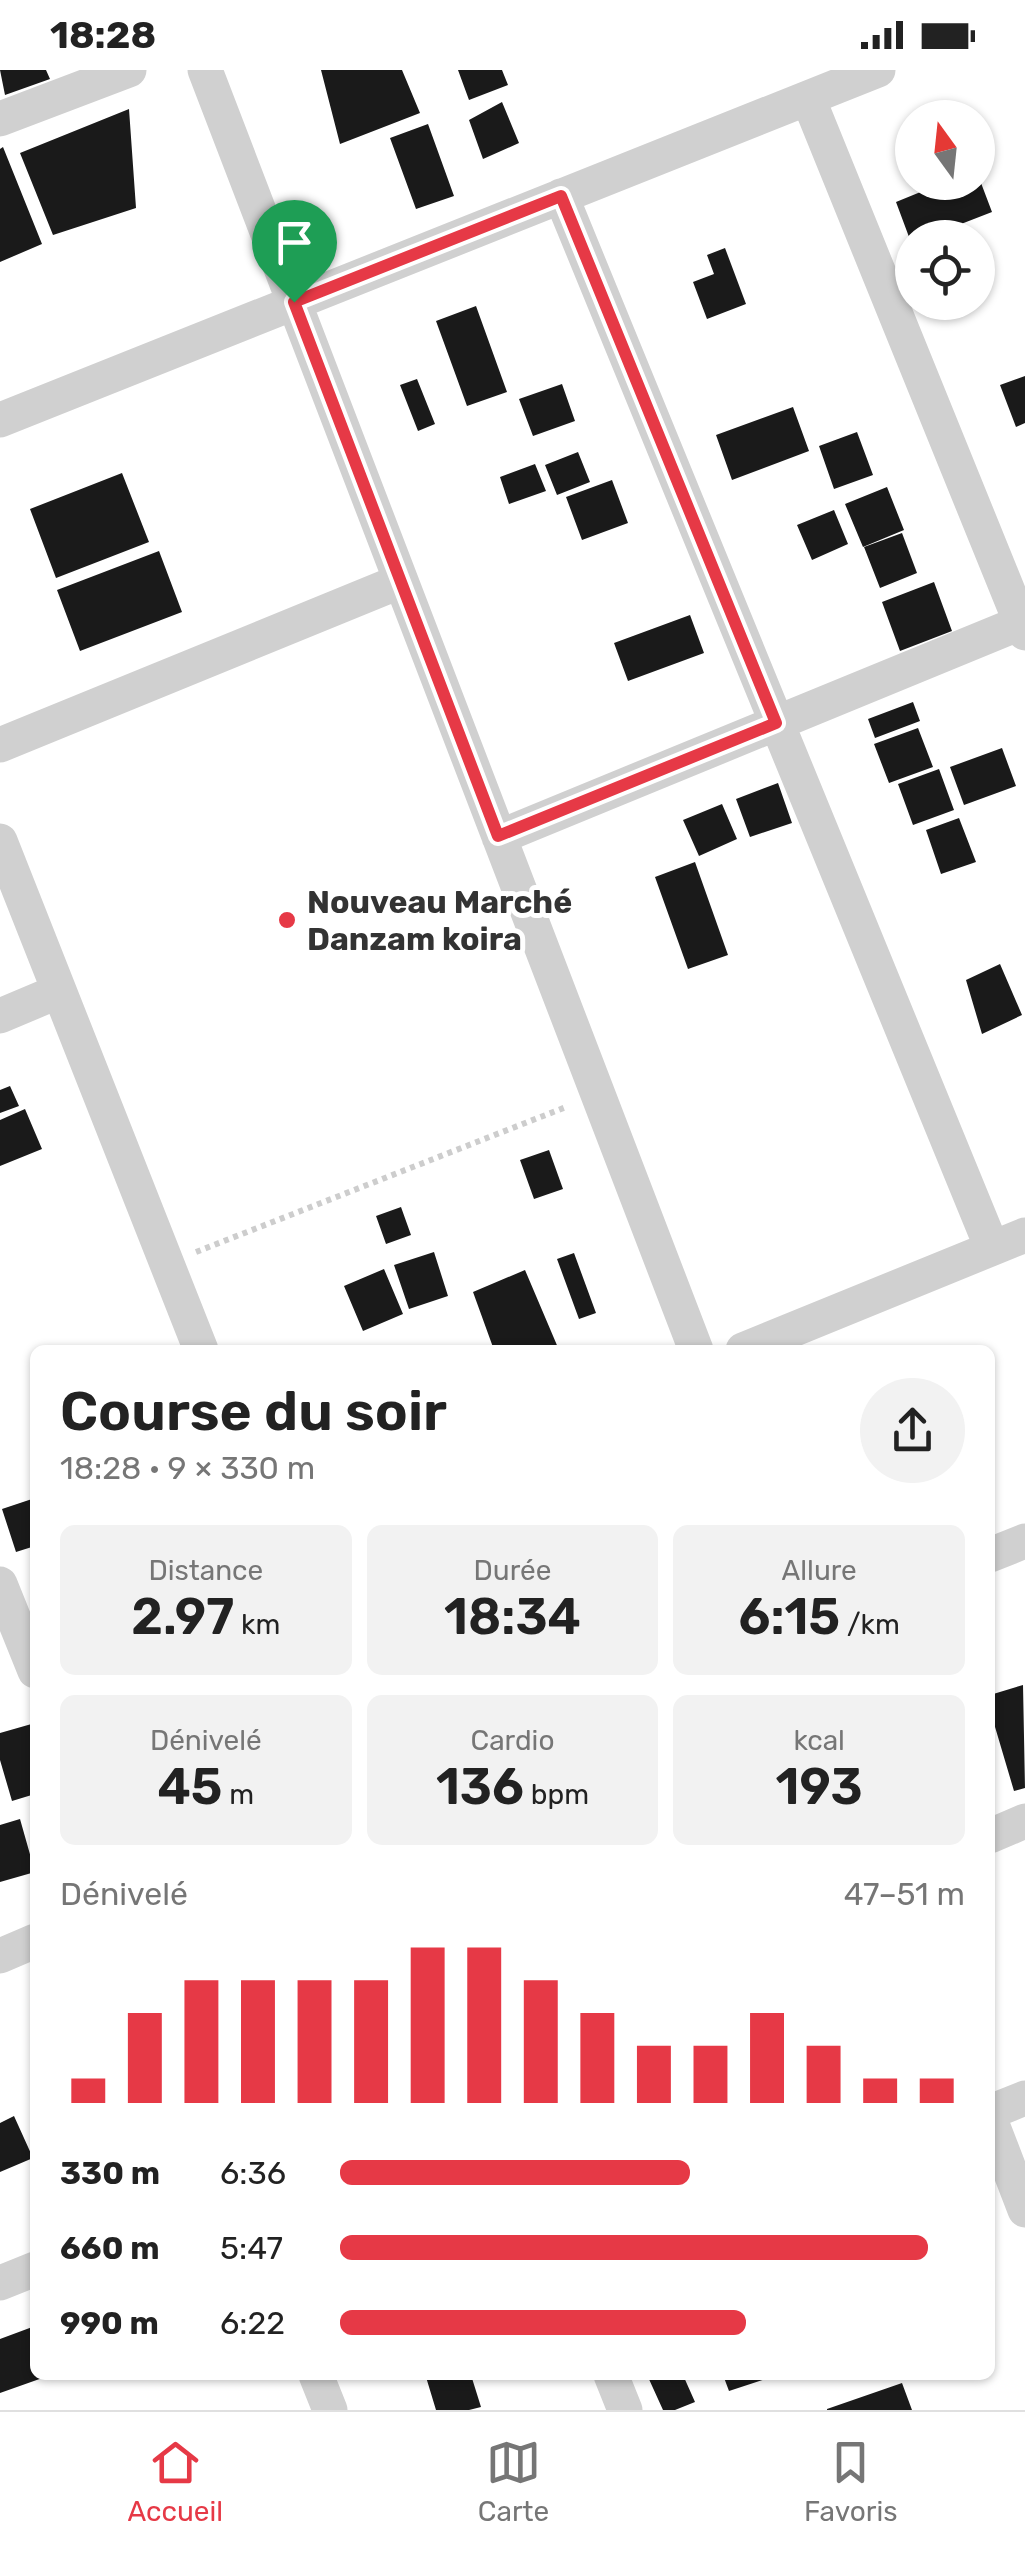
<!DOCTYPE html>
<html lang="fr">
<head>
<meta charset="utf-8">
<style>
  :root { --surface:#fff; --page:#f2f2f2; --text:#222; --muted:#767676; --line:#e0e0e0; --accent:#e63946 }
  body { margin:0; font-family:Rubik,sans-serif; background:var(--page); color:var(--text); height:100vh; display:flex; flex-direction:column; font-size:38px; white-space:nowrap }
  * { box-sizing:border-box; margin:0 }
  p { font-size:32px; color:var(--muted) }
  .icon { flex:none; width:55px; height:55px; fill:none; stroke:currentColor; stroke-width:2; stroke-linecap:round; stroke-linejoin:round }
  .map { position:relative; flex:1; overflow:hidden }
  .details { position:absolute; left:30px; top:1275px; width:965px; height:1035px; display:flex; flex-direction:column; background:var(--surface); border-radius:15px; box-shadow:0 2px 8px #0004 }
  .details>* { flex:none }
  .needle { width:65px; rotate:345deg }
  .controls { position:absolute; left:895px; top:30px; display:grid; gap:20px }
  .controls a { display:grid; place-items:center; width:100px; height:100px; border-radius:50%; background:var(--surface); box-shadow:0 2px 8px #0004; font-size:50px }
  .pin { position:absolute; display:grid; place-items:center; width:85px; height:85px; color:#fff; margin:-102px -42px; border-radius:50% 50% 50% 0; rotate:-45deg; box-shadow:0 0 10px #0007 }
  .pin .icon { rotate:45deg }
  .round { display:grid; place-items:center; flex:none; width:105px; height:105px; border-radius:52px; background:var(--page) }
  .headline { display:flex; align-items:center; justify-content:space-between; height:170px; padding:0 30px }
  h1 { font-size:55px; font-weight:600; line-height:75px }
  .metrics { display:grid; grid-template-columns:repeat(3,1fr); gap:15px; height:170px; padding:10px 30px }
  .metrics div { display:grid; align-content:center; border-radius:15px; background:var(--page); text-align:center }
  .metrics b { font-size:50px; font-weight:600 }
  .metrics small { font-size:28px; font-weight:400 }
  .metrics p { font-size:28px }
  .chart { height:280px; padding:20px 30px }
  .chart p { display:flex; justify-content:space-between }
  .chart svg { width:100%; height:180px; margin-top:10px; stroke:var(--accent); stroke-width:6 }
  ul { padding:0 30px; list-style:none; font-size:32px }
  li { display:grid; grid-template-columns:160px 120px 1fr; align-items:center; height:75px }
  li i { height:25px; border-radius:12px; background:var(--accent) }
  .status { display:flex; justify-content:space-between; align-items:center; height:70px; padding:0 50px; background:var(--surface); direction:ltr }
  .status svg { height:28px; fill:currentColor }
  .tabs { display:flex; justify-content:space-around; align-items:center; height:140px; border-top:2px solid var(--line); background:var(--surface); font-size:28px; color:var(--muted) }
  .tabs a { display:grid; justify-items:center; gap:5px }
  .tabs .current { color:var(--accent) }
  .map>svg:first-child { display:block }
  .building { fill:#1a1a1a }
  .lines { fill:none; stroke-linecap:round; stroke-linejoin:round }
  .path { stroke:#cdcdcd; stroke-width:6; stroke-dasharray:5 5; stroke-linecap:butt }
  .minor { stroke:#d0d0d0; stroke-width:35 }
  .route-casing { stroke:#fff; stroke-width:20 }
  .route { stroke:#e63946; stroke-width:12 }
  .poi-dot { fill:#e63946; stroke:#fff; stroke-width:4 }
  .labels { text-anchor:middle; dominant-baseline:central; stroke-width:10; stroke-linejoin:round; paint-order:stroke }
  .poi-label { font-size:32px; font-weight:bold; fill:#333; stroke:#fff; text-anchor:start }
</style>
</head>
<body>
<div class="status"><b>18:28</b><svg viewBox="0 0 49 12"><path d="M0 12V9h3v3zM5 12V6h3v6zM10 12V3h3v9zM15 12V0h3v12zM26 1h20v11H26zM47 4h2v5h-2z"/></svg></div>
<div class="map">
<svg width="1025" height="2340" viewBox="0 0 1025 2340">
  <rect width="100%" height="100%" fill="#fff"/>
  <path class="building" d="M0,0H46L50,9L5,25Z
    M321,0H402L420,43L340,74Z
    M458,0H502L508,15L469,30Z
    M502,32L519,73L483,89L469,50Z
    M129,39L136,138L53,165L20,83Z
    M428,54L454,126L416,139L390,68Z
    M3,77L42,174L0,192V79Z
    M978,105L992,142L925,168H912V175L896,132L945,112H978Z
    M725,178L746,234L707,249L693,212L714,204L707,185Z
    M476,236L507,322L467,336L436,251Z
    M1025,306V353L1016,357L1000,315Z
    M417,309L435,354L418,361L400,315Z
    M562,314L575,351L533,366L519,329Z
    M793,337L809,381L732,410L716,365Z
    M857,362L873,405L834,419L819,376Z
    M578,382L590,412L557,425L545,395Z
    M535,394L546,421L509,434L500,407Z
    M122,403L149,472L56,508L30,439Z
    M612,410L628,453L582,470L566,427Z
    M887,417L904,460L863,477L845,434Z
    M834,440L848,474L812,490L797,455Z
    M902,463L917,503L880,518L864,477Z
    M159,481L182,542L80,581L57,520Z
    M934,512L952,561L900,581L882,532Z
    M690,545L704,583L628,611L614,573Z
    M913,632L920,651L875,668L868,649Z
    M918,658L933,697L889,713L874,674Z
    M1002,678L1016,716L964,735L950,697Z
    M939,699L954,740L913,755L898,714Z
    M778,713L792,753L750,767L736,729Z
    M722,734L737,769L699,786L683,750Z
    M959,748L976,792L941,804L926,760Z
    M695,792L728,885L688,899L655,807Z
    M1000,894L1022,945L982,964L966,910Z
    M10,1016L19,1036L0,1043V1020Z
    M25,1039L42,1079L0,1096V1050Z
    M549,1080L563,1119L534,1129L520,1090Z
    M401,1137L411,1165L386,1174L376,1146Z
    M434,1182L448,1226L409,1239L394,1195Z
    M574,1183L596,1243L579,1249L557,1189Z
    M384,1199L403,1244L363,1261L344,1216Z
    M525,1200L559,1280H494L473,1222Z
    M35,1428V1476L16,1482L2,1439Z
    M1023,1615L1025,1718L1014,1721L990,1640V1625Z
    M35,1653V1724L12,1731L0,1690V1663Z
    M20,1749L35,1802L0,1812V1755Z
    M14,2046L33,2088L0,2102V2053Z
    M35,2256V2305L48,2306L0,2323V2269Z
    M433,2305H471L481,2337L469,2340H436L426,2307Z
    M653,2305H683L695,2332L675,2340H663L648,2307Z
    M723,2305H774L775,2306L729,2321Z
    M902,2313L912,2340H827V2339Z"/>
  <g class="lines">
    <path class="path" d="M196,1182L566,1037"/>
    <path class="minor" d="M205,0L696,1280
      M808,28L1025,563
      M0,49L129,0
      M561,126L992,1178
      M0,350L878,0
      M0,675L401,511
      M499,767L1025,551
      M0,771L201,1280
      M0,946L59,921
      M743,1280L1025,1165
      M990,1485L1025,1471
      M0,1514L35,1601
      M990,1766L1025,1751
      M0,1886L35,1871
      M990,2042L1025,2028
      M990,2049L1025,2140
      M0,2213L35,2199
      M316,2305L330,2340
      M611,2305L625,2340"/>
  </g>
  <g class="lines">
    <defs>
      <path id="route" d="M561,126L776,653L498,766L294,232Z"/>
    </defs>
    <use href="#route" class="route-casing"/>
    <use href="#route" class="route"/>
  </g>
  <circle class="poi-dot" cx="287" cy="850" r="10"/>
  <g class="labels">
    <g class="poi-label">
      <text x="307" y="832">Nouveau Marché<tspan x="307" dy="37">Danzam koira</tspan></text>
    </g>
  </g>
</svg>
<div class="controls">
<a><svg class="needle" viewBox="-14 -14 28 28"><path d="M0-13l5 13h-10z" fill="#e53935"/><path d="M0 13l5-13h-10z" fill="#767676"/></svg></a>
<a><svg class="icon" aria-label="locate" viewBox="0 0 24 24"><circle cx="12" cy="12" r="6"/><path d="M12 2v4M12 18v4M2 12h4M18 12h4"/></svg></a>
</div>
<div class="pin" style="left:294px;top:232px;background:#1e9e55"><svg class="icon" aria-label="arrive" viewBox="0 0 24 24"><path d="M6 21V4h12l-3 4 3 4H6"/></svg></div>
<section class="details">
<div class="headline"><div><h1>Course du soir</h1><p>18:28 · 9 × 330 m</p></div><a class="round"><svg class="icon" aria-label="share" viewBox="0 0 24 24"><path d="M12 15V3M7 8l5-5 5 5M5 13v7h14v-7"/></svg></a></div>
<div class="metrics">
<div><p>Distance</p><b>2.97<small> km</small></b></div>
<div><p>Durée</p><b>18:34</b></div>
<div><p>Allure</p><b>6:15<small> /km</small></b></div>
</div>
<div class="metrics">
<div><p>Dénivelé</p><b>45<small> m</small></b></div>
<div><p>Cardio</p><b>136<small> bpm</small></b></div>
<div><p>kcal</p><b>193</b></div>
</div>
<div class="chart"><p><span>Dénivelé</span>47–51 m</p>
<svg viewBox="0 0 160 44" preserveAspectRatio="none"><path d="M5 44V38M15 44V22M25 44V14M35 44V14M45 44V14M55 44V14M65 44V6M75 44V6M85 44V14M95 44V22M105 44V30M115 44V30M125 44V22M135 44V30M145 44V38M155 44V38"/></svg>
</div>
<ul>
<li><b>330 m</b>6:36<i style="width:56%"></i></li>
<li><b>660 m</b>5:47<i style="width:94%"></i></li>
<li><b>990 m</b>6:22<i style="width:65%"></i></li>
</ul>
</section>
</div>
<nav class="tabs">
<a class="current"><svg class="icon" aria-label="home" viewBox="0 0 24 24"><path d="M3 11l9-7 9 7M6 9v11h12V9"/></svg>Accueil</a>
<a><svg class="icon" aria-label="map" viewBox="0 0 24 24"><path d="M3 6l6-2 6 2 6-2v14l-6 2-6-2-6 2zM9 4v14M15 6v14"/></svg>Carte</a>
<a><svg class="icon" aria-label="saved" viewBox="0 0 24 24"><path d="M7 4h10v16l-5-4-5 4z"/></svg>Favoris</a>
</nav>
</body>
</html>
